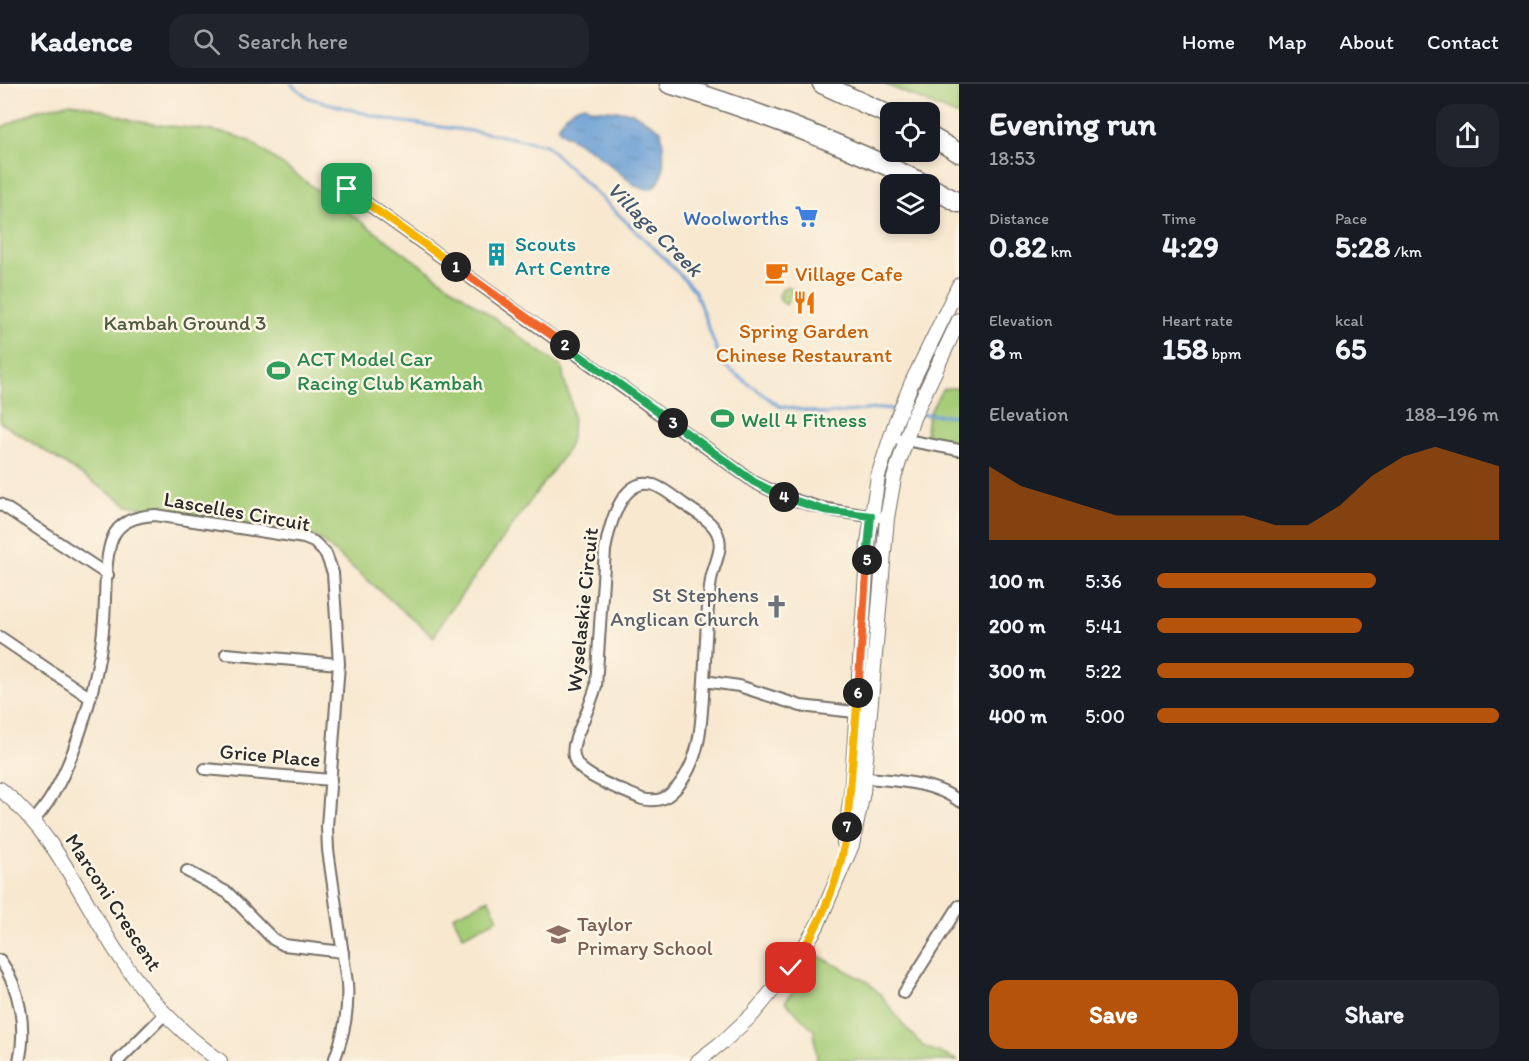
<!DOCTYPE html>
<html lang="en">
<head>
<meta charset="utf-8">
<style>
  :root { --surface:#171b24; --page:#20242c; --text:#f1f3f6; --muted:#9ea1a6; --line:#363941; --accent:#b45309 }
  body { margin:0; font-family:Itim,sans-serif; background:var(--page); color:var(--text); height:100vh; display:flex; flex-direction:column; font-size:22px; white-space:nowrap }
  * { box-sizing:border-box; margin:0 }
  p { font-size:20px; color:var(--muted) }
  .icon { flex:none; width:33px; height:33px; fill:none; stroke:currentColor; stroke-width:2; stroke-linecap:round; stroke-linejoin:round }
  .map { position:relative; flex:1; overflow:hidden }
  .details { display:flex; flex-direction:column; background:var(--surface); width:570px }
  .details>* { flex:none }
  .controls { position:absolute; left:880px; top:18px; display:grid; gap:12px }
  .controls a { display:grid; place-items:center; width:60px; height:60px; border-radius:12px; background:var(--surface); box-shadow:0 3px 9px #0003; font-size:30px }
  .pin { position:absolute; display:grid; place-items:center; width:51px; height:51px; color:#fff; margin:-26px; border-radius:12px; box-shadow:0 3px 9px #0006 }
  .km { position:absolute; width:30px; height:30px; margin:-15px; border-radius:50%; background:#222; color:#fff; font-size:16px; line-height:30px; text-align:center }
  .round { display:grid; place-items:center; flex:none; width:63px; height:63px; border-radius:18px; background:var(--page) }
  .overview { display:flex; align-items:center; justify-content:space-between; height:102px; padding:0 30px }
  h1 { font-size:33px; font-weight:700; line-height:45px }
  .metrics { display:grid; grid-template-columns:repeat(3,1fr); gap:9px; height:102px; padding:6px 30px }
  .metrics div { display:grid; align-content:center }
  .metrics b { font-size:30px; font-weight:700 }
  .metrics small { font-size:16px; font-weight:400 }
  .metrics p { font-size:16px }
  .chart { height:168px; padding:12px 30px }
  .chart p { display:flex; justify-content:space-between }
  .chart svg { width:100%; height:108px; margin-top:6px; fill:var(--accent); opacity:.7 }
  .primary-button { display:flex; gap:12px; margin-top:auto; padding:12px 30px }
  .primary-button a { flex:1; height:69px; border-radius:18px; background:var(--accent); color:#fff; font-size:24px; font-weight:700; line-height:69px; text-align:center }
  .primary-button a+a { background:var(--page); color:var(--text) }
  ul { padding:0 30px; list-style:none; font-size:20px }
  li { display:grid; grid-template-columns:96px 72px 1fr; align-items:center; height:45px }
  li i { height:15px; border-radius:8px; background:var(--accent) }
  header { display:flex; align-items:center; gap:36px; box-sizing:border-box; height:84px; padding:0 30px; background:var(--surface); border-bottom:2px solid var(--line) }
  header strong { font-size:28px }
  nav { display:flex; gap:33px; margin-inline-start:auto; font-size:21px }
  .search { width:420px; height:54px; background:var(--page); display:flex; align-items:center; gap:15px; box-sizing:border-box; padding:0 21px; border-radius:18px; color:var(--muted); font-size:22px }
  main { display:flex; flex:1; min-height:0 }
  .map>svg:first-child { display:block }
  .green { fill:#a5cc77; stroke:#687c51; stroke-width:1.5 }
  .water { fill:url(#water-ripples); stroke:#496480; stroke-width:1.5 }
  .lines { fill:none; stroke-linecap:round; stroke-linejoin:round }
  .stream { stroke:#679dd4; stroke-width:3 }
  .minor-casing { stroke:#736d65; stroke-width:14 }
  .tertiary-casing { stroke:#736d65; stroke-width:16 }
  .trunk-casing { stroke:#736d65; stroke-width:21 }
  .minor { stroke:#fff; stroke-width:10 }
  .tertiary { stroke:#fff; stroke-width:14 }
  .trunk { stroke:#fff; stroke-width:18 }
  .split-1-casing { stroke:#fff; stroke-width:12 }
  .split-2-casing { stroke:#fff; stroke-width:12 }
  .split-3-casing { stroke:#fff; stroke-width:12 }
  .split-4-casing { stroke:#fff; stroke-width:12 }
  .split-5-casing { stroke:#fff; stroke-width:12 }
  .split-6-casing { stroke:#fff; stroke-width:12 }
  .split-7-casing { stroke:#fff; stroke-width:12 }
  .split-8-casing { stroke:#fff; stroke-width:12 }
  .split-1 { stroke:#f5b400; stroke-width:8 }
  .split-2 { stroke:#f0652b; stroke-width:8 }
  .split-3 { stroke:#22a559; stroke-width:8 }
  .split-4 { stroke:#22a559; stroke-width:8 }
  .split-5 { stroke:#22a559; stroke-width:8 }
  .split-6 { stroke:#f0652b; stroke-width:8 }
  .split-7 { stroke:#f5b400; stroke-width:8 }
  .split-8 { stroke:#f5b400; stroke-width:8 }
  .labels { text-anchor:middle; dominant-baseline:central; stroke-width:5; stroke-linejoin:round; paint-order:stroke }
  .shop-label { font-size:21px; fill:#366cbe; stroke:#fcf5e5; text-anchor:end }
  .culture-label { font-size:21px; fill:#0d838f; stroke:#fcf5e5; text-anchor:start }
  .food-label { font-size:21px; fill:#c56008; stroke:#fcf5e5; text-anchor:start }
  .park-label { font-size:21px; fill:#505b42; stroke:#fcf5e5 }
  .leisure-label { font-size:21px; fill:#27864d; stroke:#fcf5e5; text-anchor:start }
  .street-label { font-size:21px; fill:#2b2b2b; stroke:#fcf5e5 }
  .worship-label { font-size:21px; fill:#5b616d; stroke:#fcf5e5; text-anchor:end }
  .education-label { font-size:21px; fill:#785e54; stroke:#fcf5e5; text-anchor:start }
  .water-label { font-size:22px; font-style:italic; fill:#43596f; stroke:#fcf5e5 }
</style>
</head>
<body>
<header>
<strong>Kadence</strong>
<div class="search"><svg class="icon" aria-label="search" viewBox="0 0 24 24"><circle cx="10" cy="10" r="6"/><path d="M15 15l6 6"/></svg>Search here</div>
<nav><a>Home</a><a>Map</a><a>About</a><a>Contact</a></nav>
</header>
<main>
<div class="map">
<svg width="959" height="977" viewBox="0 0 959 977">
  <defs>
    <pattern id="water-ripples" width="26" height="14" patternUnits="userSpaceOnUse" patternTransform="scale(1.5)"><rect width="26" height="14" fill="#679dd4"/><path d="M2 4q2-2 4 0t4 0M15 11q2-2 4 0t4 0" fill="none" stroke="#5580ac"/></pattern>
  </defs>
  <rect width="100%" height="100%" fill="#fcf5e5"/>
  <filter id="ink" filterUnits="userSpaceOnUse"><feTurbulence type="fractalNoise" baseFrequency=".0167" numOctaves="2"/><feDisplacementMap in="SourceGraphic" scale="12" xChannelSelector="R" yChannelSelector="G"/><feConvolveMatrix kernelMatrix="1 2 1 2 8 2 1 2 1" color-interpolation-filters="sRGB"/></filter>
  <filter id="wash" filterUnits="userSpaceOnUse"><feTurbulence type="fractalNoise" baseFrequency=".008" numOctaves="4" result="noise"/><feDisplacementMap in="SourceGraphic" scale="24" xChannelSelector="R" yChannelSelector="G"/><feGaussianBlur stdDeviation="1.35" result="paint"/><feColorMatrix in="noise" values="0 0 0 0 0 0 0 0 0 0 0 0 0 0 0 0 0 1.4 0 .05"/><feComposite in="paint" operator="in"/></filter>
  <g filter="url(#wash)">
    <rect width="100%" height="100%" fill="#f8e8d0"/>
    <path class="green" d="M884,0H959V32Z
      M71,19C98,22 121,35 147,39C182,45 219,43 251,58L563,284C562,294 566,302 569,311C575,331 574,348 567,367L441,539L434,553L317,453L128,421L0,338V44L38,26Z
      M788,202L793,205L786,221L780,216L779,212L783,204Z
      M949,304H959V361L928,355C922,338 933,321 942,306Z
      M489,815L498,835L463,852L453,832Z
      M819,872L868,898L881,911L904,942L923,962L959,977L817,976L814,946L785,918Z"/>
    <path class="water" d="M585,21L591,25L632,28L661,46C664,65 671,117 636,102L593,67L561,48L558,43C565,32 571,23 585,21Z"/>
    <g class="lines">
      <path class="stream" d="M291,0L309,14L389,36L493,50L546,61L665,175L695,207L722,280L730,286L779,322L826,330L884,324L898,326
        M919,330L959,332"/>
    </g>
  </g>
  <g filter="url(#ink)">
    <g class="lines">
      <defs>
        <path id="minor" d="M347,105L754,398C797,421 830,427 878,433
          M890,353L959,366
          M0,420L108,491
          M0,553L89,613
          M226,570L339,580
          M704,597C706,563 706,529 711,496C713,482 724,465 718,451C713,437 696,429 685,421C675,414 665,405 654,401C621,391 609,444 605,466L596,602C591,620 583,636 576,654C573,662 572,672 577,680C588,695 625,707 642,715C660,719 668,714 679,701C703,670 701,634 704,597L739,602L801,622L863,629
          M205,685L331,696
          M859,693C892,697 931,696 959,717
          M33,737C73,696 100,592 104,535C106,513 104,472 113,453C120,436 138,432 155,431L304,454L314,458L326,470L333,489L339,580L327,743L328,766L347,899C349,927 344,950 334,977
          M187,787L228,809L273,855L284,861L343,868
          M0,876C20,903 27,945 19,977
          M904,909L959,822
          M118,977L165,930"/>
        <path id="tertiary" d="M0,705C54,749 78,807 114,864C141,907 178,947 220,977
          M844,759L851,712L868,459L878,392L896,337L912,298L959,201
          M698,977L725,956L753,930L791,884L817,842L852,761L863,708L887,434L894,394L913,334L959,236"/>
        <path id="trunk" d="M669,0C757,27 842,59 925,100
          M822,0L891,32
          M930,52L959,69
          M930,103L959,119"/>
      </defs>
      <use href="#minor" class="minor-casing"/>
      <use href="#tertiary" class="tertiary-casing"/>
      <use href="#trunk" class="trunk-casing"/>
      <use href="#minor" class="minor"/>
      <use href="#tertiary" class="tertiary"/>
      <use href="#trunk" class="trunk"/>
    </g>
  </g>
  <g class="lines" filter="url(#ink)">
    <defs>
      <path id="split-1" d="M347,105L456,183"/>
      <path id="split-2" d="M456,183L565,261"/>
      <path id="split-3" d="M565,261L673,339"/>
      <path id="split-4" d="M673,339L754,398L784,413"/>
      <path id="split-5" d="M784,413L824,426L871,432L867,476"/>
      <path id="split-6" d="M858,609L867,476"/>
      <path id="split-7" d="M847,743L858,609"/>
      <path id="split-8" d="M791,884C821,841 841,794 847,743"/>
    </defs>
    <use href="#split-1" class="split-1-casing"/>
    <use href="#split-2" class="split-2-casing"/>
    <use href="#split-3" class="split-3-casing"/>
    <use href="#split-4" class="split-4-casing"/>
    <use href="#split-5" class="split-5-casing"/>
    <use href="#split-6" class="split-6-casing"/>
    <use href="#split-7" class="split-7-casing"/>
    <use href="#split-8" class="split-8-casing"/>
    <use href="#split-1" class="split-1"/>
    <use href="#split-2" class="split-2"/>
    <use href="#split-3" class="split-3"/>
    <use href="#split-4" class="split-4"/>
    <use href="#split-5" class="split-5"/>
    <use href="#split-6" class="split-6"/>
    <use href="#split-7" class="split-7"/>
    <use href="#split-8" class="split-8"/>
  </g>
  <defs>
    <symbol id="supermarket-bare" viewBox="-9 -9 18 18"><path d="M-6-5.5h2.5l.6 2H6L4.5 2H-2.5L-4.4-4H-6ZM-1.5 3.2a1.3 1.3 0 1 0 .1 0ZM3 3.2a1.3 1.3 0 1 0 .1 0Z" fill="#3f7fe0" stroke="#fcf5e5" stroke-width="2.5" paint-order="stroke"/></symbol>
    <symbol id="building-bare" viewBox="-9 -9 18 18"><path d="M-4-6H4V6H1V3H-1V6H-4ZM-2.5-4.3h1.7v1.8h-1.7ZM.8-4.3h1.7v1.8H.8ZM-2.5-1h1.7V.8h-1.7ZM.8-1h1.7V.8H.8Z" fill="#0f9aa8" stroke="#fcf5e5" stroke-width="2.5" paint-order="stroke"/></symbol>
    <symbol id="cafe-bare" viewBox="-9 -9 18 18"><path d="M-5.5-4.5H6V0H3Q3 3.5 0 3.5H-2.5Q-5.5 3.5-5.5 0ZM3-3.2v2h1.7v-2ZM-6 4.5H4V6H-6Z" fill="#e8710a" stroke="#fcf5e5" stroke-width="2.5" paint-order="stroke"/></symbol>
    <symbol id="restaurant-bare" viewBox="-9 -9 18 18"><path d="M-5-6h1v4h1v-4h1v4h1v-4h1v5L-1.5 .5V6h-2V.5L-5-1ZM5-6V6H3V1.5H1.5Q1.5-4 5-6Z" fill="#e8710a" stroke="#fcf5e5" stroke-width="2.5" paint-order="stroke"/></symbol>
    <symbol id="stadium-bare" viewBox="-9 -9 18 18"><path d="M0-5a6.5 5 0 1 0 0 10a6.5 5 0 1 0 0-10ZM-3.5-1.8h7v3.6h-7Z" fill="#2e9e5b" stroke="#fcf5e5" stroke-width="2.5" paint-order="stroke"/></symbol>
    <symbol id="church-bare" viewBox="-9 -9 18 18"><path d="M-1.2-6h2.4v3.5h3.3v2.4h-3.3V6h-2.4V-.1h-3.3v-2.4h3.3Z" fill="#6b7280" stroke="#fcf5e5" stroke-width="2.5" paint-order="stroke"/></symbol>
    <symbol id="school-bare" viewBox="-9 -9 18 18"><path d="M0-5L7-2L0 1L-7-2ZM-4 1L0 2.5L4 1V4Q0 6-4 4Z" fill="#8d6e63" stroke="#fcf5e5" stroke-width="2.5" paint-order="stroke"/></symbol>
  </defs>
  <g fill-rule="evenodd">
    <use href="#supermarket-bare" x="790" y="116" width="33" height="33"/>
    <use href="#building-bare" x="480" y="154" width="33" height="33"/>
    <use href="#cafe-bare" x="760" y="172" width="33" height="33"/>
    <use href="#restaurant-bare" x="788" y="202" width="33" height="33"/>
    <use href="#stadium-bare" x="262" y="270" width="33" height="33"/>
    <use href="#stadium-bare" x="706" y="318" width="33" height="33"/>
    <use href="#church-bare" x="760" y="506" width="33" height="33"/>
    <use href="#school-bare" x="542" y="834" width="33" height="33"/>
  </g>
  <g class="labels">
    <g class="shop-label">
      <text x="789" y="133">Woolworths</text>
    </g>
    <g class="culture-label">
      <text x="515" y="159">Scouts<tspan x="515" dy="24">Art Centre</tspan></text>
    </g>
    <g class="food-label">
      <text x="795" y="189">Village Cafe</text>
      <text x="804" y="246" text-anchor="middle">Spring Garden<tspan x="804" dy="24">Chinese Restaurant</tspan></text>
    </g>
    <g class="park-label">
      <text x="185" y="238">Kambah Ground 3</text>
    </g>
    <g class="leisure-label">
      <text x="297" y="274">ACT Model Car<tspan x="297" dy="24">Racing Club Kambah</tspan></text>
      <text x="741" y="335">Well 4 Fitness</text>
    </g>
    <g class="street-label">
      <text transform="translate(237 427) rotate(10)">Lascelles Circuit</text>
      <text transform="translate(582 526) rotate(-84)">Wyselaskie Circuit</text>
      <text transform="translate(270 671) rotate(5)">Grice Place</text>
      <text transform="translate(114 818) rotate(57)">Marconi Crescent</text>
    </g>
    <g class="worship-label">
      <text x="759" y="510">St Stephens<tspan x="759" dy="24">Anglican Church</tspan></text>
    </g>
    <g class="education-label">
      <text x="577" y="839">Taylor<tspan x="577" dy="24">Primary School</tspan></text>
    </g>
    <g class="water-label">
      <text transform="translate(655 145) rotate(45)">Village Creek</text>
    </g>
  </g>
</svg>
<div class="controls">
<a><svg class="icon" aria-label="locate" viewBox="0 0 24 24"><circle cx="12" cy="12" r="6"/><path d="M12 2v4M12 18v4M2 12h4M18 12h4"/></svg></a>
<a><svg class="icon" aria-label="layers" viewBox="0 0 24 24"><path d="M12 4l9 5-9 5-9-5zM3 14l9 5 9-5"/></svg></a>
</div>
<div class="pin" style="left:347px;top:105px;background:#1e9e55"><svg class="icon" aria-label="arrive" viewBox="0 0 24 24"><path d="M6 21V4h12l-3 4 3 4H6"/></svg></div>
<div class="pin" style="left:791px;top:884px;background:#d93025"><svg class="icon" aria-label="check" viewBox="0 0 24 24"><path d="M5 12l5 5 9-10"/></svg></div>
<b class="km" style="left:456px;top:183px">1</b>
<b class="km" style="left:565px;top:261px">2</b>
<b class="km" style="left:673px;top:339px">3</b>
<b class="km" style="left:784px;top:413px">4</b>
<b class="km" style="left:867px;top:476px">5</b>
<b class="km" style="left:858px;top:609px">6</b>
<b class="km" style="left:847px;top:743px">7</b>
</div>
<section class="details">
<div class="overview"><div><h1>Evening run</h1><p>18:53</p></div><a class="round"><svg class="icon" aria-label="share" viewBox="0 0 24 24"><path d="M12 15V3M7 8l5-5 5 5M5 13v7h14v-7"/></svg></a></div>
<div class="metrics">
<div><p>Distance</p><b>0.82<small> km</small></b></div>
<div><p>Time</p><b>4:29</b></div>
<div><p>Pace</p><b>5:28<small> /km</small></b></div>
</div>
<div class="metrics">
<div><p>Elevation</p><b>8<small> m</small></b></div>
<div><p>Heart rate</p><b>158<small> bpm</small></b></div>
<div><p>kcal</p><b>65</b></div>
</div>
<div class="chart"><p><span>Elevation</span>188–196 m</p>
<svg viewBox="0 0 160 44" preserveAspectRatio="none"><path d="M0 44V14L10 22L20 26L30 30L40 34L50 34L60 34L70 34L80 34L90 38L100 38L110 30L120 18L130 10L140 6L150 10L160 14V44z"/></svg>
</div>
<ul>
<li><b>100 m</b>5:36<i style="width:64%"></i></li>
<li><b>200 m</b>5:41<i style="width:60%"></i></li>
<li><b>300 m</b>5:22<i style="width:75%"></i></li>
<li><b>400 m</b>5:00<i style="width:100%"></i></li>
</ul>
<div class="primary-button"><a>Save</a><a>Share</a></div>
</section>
</main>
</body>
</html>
